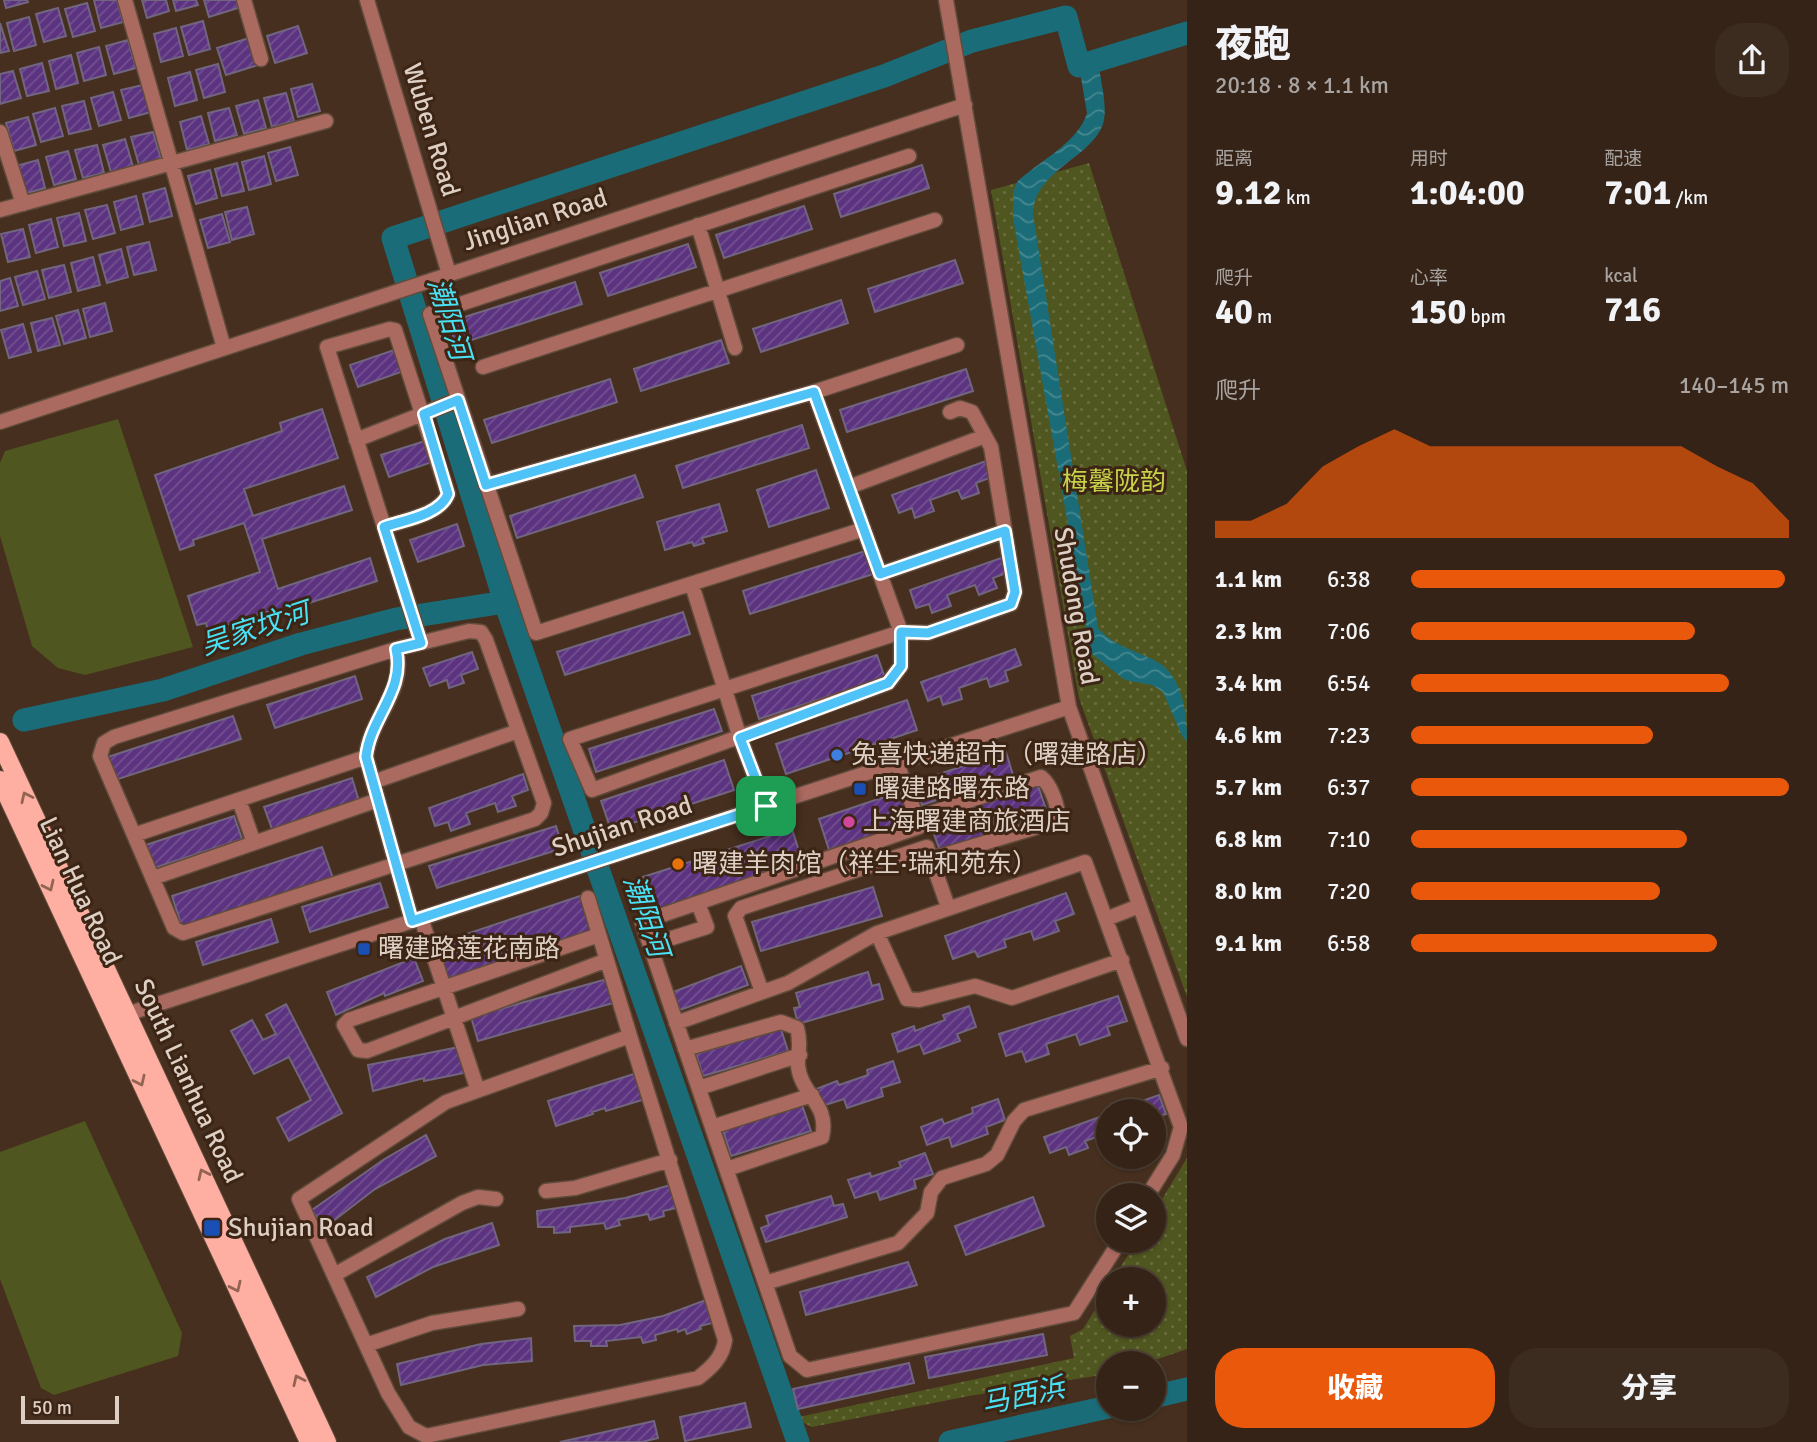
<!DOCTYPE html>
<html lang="zh">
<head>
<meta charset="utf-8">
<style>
  :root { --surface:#342316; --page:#3c2b1f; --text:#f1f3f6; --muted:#a9a4a1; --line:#4e4035; --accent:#ea580c }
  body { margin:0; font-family:Signika,"Noto Sans SC",sans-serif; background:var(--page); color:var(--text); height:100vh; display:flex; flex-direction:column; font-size:26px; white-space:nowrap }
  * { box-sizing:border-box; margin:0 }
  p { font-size:23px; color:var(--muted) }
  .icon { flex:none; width:38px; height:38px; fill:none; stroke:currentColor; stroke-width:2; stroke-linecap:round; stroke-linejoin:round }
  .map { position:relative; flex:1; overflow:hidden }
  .drawer { display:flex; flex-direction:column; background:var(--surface); width:630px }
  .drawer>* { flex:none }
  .controls { position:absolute; left:1096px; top:1099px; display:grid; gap:14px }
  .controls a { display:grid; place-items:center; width:70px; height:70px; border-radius:50%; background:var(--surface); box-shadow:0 2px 5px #0004,0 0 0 2px var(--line); font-size:35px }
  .scale { position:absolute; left:21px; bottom:18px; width:98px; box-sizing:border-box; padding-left:7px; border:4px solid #decfc5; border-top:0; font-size:19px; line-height:24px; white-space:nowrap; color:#decfc5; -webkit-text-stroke:5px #3c2514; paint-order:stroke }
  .pin { position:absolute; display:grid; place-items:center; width:60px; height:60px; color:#fff; margin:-30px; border-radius:14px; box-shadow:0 4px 10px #0006 }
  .round { display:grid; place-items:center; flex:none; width:74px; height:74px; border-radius:28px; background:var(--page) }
  .headline { display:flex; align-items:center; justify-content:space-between; height:119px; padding:0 28px }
  h1 { font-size:38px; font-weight:800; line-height:52px }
  .figures { display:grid; grid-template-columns:repeat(3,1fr); gap:10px; height:119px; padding:7px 28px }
  .figures div { display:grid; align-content:center }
  .figures b { font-size:35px; font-weight:800 }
  .figures small { font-size:19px; font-weight:400 }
  .figures p { font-size:19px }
  .chart { height:196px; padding:14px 28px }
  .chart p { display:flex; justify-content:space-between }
  .chart svg { width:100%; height:126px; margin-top:7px; fill:var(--accent); opacity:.7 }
  .action { display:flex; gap:14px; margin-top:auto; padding:14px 28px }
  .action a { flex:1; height:80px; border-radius:28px; background:var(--accent); color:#fff; font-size:28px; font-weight:800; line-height:80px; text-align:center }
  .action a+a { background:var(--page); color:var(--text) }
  ul { padding:0 28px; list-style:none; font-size:23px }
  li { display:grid; grid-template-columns:112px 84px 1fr; align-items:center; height:52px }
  li i { height:18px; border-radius:9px; background:var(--accent) }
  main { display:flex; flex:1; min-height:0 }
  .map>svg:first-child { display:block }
  .grass { fill:#50561f }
  .park { fill:url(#park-dots) }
  .water { fill:url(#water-waves) }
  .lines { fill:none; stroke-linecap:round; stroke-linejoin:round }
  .river { stroke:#1a6d78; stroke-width:23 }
  .building { fill:url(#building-hatch); stroke:#716580; stroke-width:2 }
  .minor-casing { stroke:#614c3c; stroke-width:17 }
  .major-casing { stroke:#614c3c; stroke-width:20 }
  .minor { stroke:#aa6a5f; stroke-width:14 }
  .major { stroke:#feafa1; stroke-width:18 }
  .oneway { stroke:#936353 }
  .route-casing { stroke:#fff; stroke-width:14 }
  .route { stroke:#4fc3f7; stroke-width:9 }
  .shop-dot { fill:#3f7fe0; stroke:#3c2514; stroke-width:2.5 }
  .transit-dot { fill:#1a4fb4; stroke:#3c2514; stroke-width:2.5 }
  .hotel-dot { fill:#d1479c; stroke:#3c2514; stroke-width:2.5 }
  .food-dot { fill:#e8710a; stroke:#3c2514; stroke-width:2.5 }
  .labels { text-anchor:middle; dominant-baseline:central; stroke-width:6; stroke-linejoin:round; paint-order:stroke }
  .street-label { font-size:26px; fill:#decfc5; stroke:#3c2514 }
  .park-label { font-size:26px; fill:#c7d34a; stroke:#3c2514 }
  .poi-label { font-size:26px; fill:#decfc5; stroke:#3c2514; text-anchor:start }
  .water-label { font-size:28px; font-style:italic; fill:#49e1f5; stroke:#3c2514 }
</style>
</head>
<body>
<main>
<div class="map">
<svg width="1187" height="1442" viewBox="0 0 1187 1442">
  <defs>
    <pattern id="park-dots" width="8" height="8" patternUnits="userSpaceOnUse" patternTransform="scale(1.75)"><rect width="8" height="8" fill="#50561f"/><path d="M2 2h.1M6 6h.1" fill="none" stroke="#696d3e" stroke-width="1.8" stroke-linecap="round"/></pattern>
    <pattern id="water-waves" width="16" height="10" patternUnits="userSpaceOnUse" patternTransform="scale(1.75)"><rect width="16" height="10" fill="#1a6d78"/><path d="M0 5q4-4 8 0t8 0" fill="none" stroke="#468790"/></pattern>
    <pattern id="building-hatch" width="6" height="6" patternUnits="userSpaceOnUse" patternTransform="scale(1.75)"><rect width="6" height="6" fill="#5c3380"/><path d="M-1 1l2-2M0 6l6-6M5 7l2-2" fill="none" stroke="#735090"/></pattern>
  </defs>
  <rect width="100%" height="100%" fill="#462f1e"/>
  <path class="grass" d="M118,419L193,647L85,675L58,668L32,646L0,536V463L5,451Z
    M85,1121L182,1333L178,1356L54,1395L41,1388L0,1279V1152Z"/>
  <path class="park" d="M1089,163L1187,471V997L1079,698L991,190Z
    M1187,1158V1349L1146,1363H1108V1374L969,1396L812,1427L794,1418L1074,1358L1070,1336L1083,1329L1108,1289V1325H1153V1279H1113L1137,1241H1153V1214Z"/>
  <path class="water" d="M1098,60C1100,78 1107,103 1104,120C1096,157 1034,169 1033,214L1098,628C1114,646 1132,649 1154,660C1183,674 1187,713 1187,741L1182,736L1163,692L1152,685L1125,680L1091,653L1013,218V193L1017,182C1039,161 1078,143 1087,113L1079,66Z"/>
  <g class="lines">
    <path class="river" d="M24,720L163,690L301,644L396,619L505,602
      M1153,1397L1187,1389
      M798,1442L505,602L393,238L884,76L972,41L1066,17L1079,66L1187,33
      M950,1442L1108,1407"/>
  </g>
  <path class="building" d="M4,0H27L28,2L6,8Z
    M94,0H117L123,22L101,28Z
    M142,0H166L169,11L147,18Z
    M173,0H196L198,5L176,11Z
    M204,0H239L241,7L209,17Z
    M87,3L95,31L73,37L65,9Z
    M58,8L66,36L44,42L36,14Z
    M29,17L36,45L14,51L7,23Z
    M203,21L210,49L189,55L181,27Z
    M0,23L9,51L0,53Z
    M298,26L307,53L275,63L267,36Z
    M176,28L183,56L161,62L154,34Z
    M249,38L258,65L226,75L217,48Z
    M128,40L136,68L114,74L106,46Z
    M99,47L106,75L84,81L77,53Z
    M71,55L78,83L56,89L49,61Z
    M42,63L49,91L27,96L20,69Z
    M218,64L225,92L204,98L196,70Z
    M13,71L21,98L0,104V74Z
    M190,72L197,100L175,106L168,78Z
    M312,84L320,111L298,117L291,89Z
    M143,85L151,112L129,118L121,90Z
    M113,92L121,120L99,126L91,98Z
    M286,93L294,121L272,127L264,98Z
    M258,100L266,128L244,134L236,106Z
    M84,101L91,129L69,134L62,106Z
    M55,108L63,136L41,142L33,114Z
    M229,108L237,135L215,141L208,113Z
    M201,116L209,144L187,150L180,122Z
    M28,117L36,145L14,151L6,123Z
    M153,132L161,159L139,165L131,137Z
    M125,139L133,167L111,172L103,145Z
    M97,145L104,173L83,178L75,150Z
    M290,147L298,175L276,181L268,153Z
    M68,151L76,179L54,185L46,157Z
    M264,156L271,184L249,190L242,162Z
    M38,160L45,188L24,194L16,166Z
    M237,163L244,191L222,196L215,169Z
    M922,165L929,188L841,217L834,194Z
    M210,170L217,198L196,204L188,176Z
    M165,188L172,216L150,222L143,194Z
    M136,196L143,224L121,230L114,202Z
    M107,205L115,233L93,239L85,210Z
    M804,206L812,229L724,258L716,235Z
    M247,207L254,234L232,240L225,212Z
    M79,213L86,241L64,246L57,218Z
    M222,214L230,242L208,248L200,220Z
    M51,219L58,247L36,253L29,225Z
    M23,229L30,257L8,262L1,234Z
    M149,242L156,270L134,275L127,247Z
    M688,244L696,267L608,296L600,273Z
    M121,249L128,277L107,283L99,255Z
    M93,257L100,285L78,291L71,263Z
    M955,260L963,283L875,312L868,289Z
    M64,265L71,292L49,298L42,270Z
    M37,271L45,299L23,305L15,277Z
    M10,278L18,306L0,311V281Z
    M575,282L582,304L456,345L449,322Z
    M841,300L848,323L761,352L753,329Z
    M105,303L112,331L90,337L83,309Z
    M78,310L86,338L64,344L56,316Z
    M52,318L60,345L38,351L31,323Z
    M23,324L31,352L9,358L1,330Z
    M721,340L729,363L641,391L634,369Z
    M397,349L404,371L358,387L350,365Z
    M966,369L973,391L847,432L840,410Z
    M610,379L617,402L492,443L484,420Z
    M322,409L338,458L244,489L253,516L344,486L352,510L262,539L278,589L370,558L377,581L278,613L276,609L208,631L206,623L197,625L188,596L260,572L244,523L193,540L194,545L180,550L155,475L282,431L280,423Z
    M802,425L809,448L683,488L676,466Z
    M428,440L435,461L389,477L381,455Z
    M986,461L992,477L976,483L979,493L962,499L958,490L930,500L934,511L915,518L912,508L899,513L892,495Z
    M816,470L829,508L769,527L757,490Z
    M635,475L643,497L517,538L510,516Z
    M719,504L727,531L702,538L704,543L694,546L692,542L665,550L657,522Z
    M457,524L464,546L418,562L410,540Z
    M868,550L876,573L750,614L743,591Z
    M1004,557L1009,572L993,578L997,588L979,595L975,585L947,595L951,606L932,613L929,604L916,608L910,590Z
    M683,612L690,634L565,675L557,652Z
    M1015,649L1021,665L1005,671L1008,681L990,687L987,678L959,688L962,699L943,705L940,696L928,701L921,682Z
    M472,652L478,669L461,675L464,683L449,688L447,680L430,686L423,668Z
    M877,655L885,678L759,719L752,696Z
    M355,676L362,699L275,728L267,705Z
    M907,700L917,730L786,774L776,744Z
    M714,709L722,731L596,772L589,749Z
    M233,716L241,739L115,780L108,757Z
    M1006,752L1013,775L922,805L915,782Z
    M724,760L734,790L611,830L601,801Z
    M523,774L528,790L512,796L516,806L498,812L495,803L466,813L470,824L451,831L448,822L435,826L429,808Z
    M352,778L359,801L272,829L264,807Z
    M1037,783L1047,812L1006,826L1002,822L985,828L988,835L940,851L929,820Z
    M902,791L914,825L830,853L819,819Z
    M234,816L242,839L154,868L146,845Z
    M556,826L563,848L437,888L429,866Z
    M792,829L803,864L655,912L643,877Z
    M322,847L334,881L183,930L172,896Z
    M380,883L388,907L310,932L302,907Z
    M873,887L882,916L761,951L752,922Z
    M1066,893L1074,914L1055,921L1059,931L1034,940L1031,931L1004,940L1006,947L978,957L975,951L953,959L945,936Z
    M580,896L592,933L449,980L437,944Z
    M271,919L278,942L203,965L196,942Z
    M414,958L423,981L385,996L384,993L336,1015L327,992Z
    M741,966L748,985L680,1010L673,992Z
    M868,972L872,986L879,984L883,999L798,1024L794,1008L800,1007L796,993Z
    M607,979L613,1003L478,1041L471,1017Z
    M1118,996L1127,1021L1107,1027L1110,1035L1080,1045L1076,1034L1046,1044L1049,1054L1026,1062L1022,1051L1006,1056L999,1034Z
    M286,1004L342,1113L289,1141L277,1118L311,1100L289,1057L254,1074L231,1031L252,1020L263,1040L276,1034L266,1015Z
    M969,1006L976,1027L957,1034L960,1041L924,1054L920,1044L898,1052L892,1034L914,1026L915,1031L945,1020L943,1015Z
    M781,1029L788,1051L703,1076L696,1054Z
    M459,1047L464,1073L424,1081V1078L373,1091L368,1065Z
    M893,1061L900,1082L881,1088L883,1096L847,1108L844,1099L822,1106L816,1089L837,1081L839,1085L868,1075L867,1070Z
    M637,1073L645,1099L606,1111L605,1108L592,1112L593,1114L556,1126L548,1101Z
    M1159,1095L1166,1114L1153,1118V1111H1114Z
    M998,1099L1005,1120L986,1127L988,1134L952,1147L949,1137L927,1145L921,1127L942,1119L944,1124L973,1113L972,1108Z
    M802,1105L811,1131L731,1156L723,1130Z
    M1108,1114V1133L1085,1141L1088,1148L1069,1155L1066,1147L1050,1153L1044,1137Z
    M426,1135L436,1156L375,1189L324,1228L312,1210L383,1160Z
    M925,1153L933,1174L914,1180L916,1188L880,1200L877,1191L855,1198L848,1180L870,1173L871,1177L901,1167L899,1162Z
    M674,1184L681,1207L663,1211L664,1216L650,1220L648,1214L618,1220L620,1225L606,1229L604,1223L570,1227V1232L554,1233V1227H538L537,1211L625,1198Z
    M831,1196L834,1206L843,1204L847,1217L766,1242L761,1228L769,1225L766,1216Z
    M1033,1197L1044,1226L966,1255L955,1226Z
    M492,1223L499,1245L433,1267L376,1297L367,1277L445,1239Z
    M908,1262L917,1285L806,1315L800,1292Z
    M711,1298L716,1322L700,1326L701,1329L687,1334L685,1329L678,1332L677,1329L655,1335L656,1340L643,1343L641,1337L606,1341L607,1346H591V1341H575L574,1326L620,1325L663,1316Z
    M1043,1334L1047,1355L929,1378L925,1357Z
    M531,1338L532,1361L483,1365L401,1385L397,1364L481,1344Z
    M909,1363L914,1383L798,1409L793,1389Z
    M745,1403L751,1427L685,1441L680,1417Z
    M654,1421L658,1438L642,1442H560Z"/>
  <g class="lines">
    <defs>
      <path id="minor" d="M125,0L224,348
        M244,0L261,59
        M367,0L449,274
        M946,0L1069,707L1187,1039
        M0,132L23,204
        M0,210L326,121
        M698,225L735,348
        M483,367L935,220
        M814,392L901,632V666L888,683L592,790L570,739L901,632L928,633L1011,604L1015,592L991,447L972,412L960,408L950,412
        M0,422L965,105
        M356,440L458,400
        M486,485L814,392L957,345
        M849,487L985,436
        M384,527C404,520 440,515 448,494L395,330L390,329L327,347L421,643
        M864,529L536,633L430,314L909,156
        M880,574L1005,531
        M692,585L740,738L766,806
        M469,631L481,632L486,640L544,803L541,813L535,819L183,933L174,928L100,756L104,743L114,737L396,649Z
        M396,649C407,691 370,717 366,757L412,921
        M897,763L919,824
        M373,782L518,731
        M239,800L254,843
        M916,818L1041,777C1051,785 1060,808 1057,821L931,859
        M919,827L642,922L790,1356L807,1370L1074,1313L1120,1241
        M134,835L366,757
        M928,850L948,907
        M153,878L378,800
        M588,898L630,1036
        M421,918L477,1088
        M1106,919L1139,906
        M877,933L907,999L919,1000L975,986L1012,998L1122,960
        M599,935L349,1020L344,1025L358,1050L367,1051L607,960
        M650,945L707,927L698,903
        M762,992L735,916L741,908L927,847
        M118,1017L1069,707
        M676,1023L788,983L877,933L1085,862L1181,1127L1173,1155L1148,1195
        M630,1036L725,1340C723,1357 711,1368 698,1378L426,1436L409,1427L388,1393L299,1199L446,1102Z
        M685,1049L781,1022L797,1028C802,1047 797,1051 798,1066C801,1095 830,1104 822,1137L727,1169
        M699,1088L800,1055
        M712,1127L812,1095
        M546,1191L575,1188L670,1160
        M334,1275L462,1203L478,1197L496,1199
        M765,1283L898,1243L927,1213L931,1192L942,1178L986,1164L997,1155L1014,1121L1024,1110L1162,1068
        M366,1345L432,1323L518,1309"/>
      <path id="major" d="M0,742L327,1442
        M0,780L309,1442"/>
    </defs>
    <use href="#minor" class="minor-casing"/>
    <use href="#major" class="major-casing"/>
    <use href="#minor" class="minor"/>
    <use href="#major" class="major"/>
  </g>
  <defs><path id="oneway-chevron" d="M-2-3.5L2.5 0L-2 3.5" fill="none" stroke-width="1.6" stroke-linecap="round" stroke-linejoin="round" transform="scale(1.75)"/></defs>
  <g class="oneway">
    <use href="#oneway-chevron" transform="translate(26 797) rotate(-115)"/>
    <use href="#oneway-chevron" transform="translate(49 886) rotate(65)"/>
    <use href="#oneway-chevron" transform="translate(140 1081) rotate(65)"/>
    <use href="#oneway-chevron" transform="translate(203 1174) rotate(-115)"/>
    <use href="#oneway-chevron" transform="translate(236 1287) rotate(65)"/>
    <use href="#oneway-chevron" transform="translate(298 1380) rotate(-115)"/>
  </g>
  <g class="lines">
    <defs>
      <path id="route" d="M814,392L880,574L1005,531L1015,592L1011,604L928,633L901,632V666L888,683L740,738L766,806L412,921L366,757C370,717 406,691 396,649L421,643L384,527C404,520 440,515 448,494L424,414L458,400L486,485Z"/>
    </defs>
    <use href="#route" class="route-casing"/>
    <use href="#route" class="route"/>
  </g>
  <circle class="shop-dot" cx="837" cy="755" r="7"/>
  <g class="transit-dot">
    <rect x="853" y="782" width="14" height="14" rx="3.5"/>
    <rect x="357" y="942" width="14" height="14" rx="3.5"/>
    <rect x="203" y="1219" width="18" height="18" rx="3.5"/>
  </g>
  <circle class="hotel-dot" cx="849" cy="822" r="7"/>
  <circle class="food-dot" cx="678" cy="864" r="7"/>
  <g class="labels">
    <g class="street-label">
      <text transform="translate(431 130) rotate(73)">Wuben Road</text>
      <text transform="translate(535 220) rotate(-18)">Jinglian Road</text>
      <text transform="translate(1076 606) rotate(80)">Shudong Road</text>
      <text transform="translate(622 827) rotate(-18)">Shujian Road</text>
      <text transform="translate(80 891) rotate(65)">Lian Hua Road</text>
      <text transform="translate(188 1081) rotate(65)">South Lianhua Road</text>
    </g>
    <g class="park-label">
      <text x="1114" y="482">梅馨陇韵</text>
    </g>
    <g class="poi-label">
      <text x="851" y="755">兔喜快递超市（曙建路店）</text>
      <text x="874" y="789">曙建路曙东路</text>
      <text x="863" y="822">上海曙建商旅酒店</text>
      <text x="692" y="864">曙建羊肉馆（祥生·瑞和苑东）</text>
      <text x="378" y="949">曙建路莲花南路</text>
      <text x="228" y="1228">Shujian Road</text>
    </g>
    <g class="water-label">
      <text transform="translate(449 319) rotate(73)">潮阳河</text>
      <text transform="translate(255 629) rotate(-18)">吴家坟河</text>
      <text transform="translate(646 916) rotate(71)">潮阳河</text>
      <text transform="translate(1023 1396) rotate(-12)">马西浜</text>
    </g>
  </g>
</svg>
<div class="controls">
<a><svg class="icon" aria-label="locate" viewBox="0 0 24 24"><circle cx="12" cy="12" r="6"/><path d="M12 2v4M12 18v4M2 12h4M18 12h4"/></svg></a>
<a><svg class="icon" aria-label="layers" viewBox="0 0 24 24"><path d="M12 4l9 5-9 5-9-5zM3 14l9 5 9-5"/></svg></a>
<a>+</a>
<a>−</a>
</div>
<div class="scale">50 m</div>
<div class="pin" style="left:766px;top:806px;background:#1e9e55"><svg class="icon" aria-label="arrive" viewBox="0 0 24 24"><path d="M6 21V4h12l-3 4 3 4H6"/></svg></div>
</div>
<section class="drawer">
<div class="headline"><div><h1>夜跑</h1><p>20:18 · 8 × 1.1 km</p></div><a class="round"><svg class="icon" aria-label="share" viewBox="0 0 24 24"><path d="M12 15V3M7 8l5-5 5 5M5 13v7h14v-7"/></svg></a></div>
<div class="figures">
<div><p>距离</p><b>9.12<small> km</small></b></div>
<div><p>用时</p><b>1:04:00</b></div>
<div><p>配速</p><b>7:01<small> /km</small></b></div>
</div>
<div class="figures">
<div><p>爬升</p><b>40<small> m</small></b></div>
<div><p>心率</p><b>150<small> bpm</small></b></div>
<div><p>kcal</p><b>716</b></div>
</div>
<div class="chart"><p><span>爬升</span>140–145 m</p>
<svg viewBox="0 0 160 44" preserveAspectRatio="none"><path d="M0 44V38L10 38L20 32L30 19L40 12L50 6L60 12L70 12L80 12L90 12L100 12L110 12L120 12L130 12L140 19L150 25L160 38V44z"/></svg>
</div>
<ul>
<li><b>1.1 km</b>6:38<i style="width:99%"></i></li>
<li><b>2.3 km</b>7:06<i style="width:75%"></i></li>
<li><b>3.4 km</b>6:54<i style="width:84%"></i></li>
<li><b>4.6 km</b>7:23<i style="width:64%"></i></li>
<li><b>5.7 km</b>6:37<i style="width:100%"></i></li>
<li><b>6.8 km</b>7:10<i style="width:73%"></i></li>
<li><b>8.0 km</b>7:20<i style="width:66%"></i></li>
<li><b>9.1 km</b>6:58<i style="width:81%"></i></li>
</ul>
<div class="action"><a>收藏</a><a>分享</a></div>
</section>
</main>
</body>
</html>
